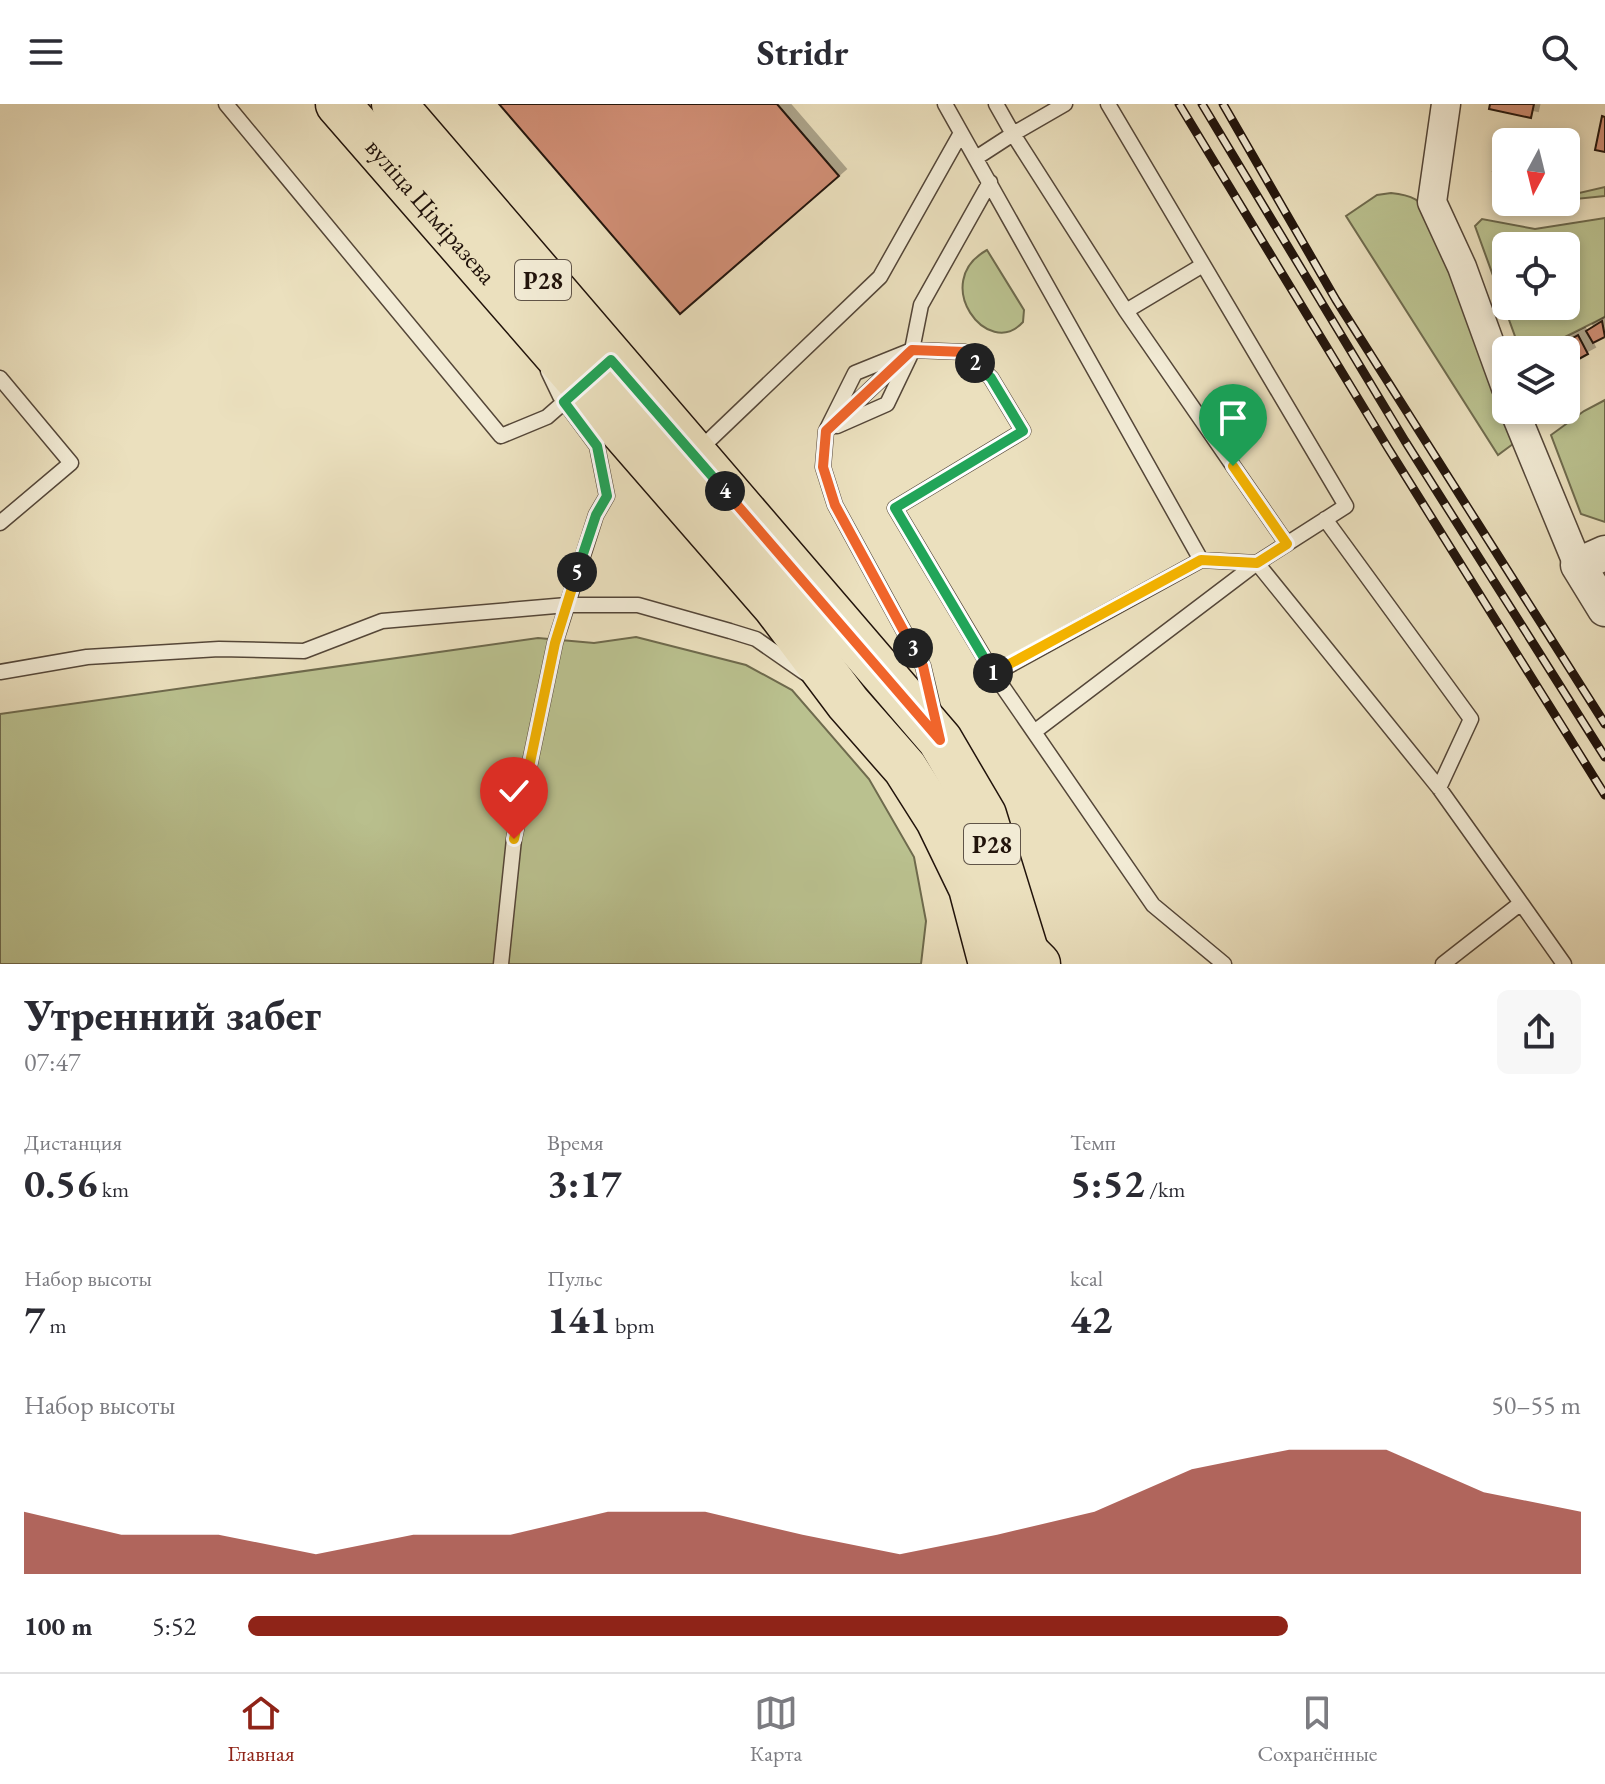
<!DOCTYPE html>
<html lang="ru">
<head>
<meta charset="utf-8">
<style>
  :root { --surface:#fff; --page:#f7f7f7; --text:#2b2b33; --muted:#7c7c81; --line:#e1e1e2; --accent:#8f2418 }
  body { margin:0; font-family:"EB Garamond",serif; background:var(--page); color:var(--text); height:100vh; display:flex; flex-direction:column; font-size:30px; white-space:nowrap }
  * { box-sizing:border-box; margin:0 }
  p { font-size:26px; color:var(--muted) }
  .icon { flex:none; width:44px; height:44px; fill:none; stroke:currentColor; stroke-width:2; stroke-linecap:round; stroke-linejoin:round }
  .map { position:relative; height:860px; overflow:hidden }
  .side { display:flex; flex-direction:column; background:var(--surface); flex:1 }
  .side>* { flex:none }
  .needle { width:52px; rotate:187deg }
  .controls { position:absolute; left:1492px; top:24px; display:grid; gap:16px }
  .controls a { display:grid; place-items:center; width:88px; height:88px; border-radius:12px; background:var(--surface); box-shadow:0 4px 12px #0003; font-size:40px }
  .pin { position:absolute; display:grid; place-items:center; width:68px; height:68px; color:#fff; margin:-82px -34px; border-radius:50% 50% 50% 0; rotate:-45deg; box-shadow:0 0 8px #0007 }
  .pin .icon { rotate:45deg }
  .km { position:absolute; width:40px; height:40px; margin:-20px; border-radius:50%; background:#222; color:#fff; font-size:22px; line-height:40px; text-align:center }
  .round { display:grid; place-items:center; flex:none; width:84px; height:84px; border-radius:12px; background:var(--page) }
  .head { display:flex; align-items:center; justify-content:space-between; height:136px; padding:0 24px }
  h1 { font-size:44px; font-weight:700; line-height:60px }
  .stats { display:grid; grid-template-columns:repeat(3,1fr); gap:12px; height:136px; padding:8px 24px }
  .stats div { display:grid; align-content:center }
  .stats b { font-size:40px; font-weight:700 }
  .stats small { font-size:22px; font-weight:400 }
  .stats p { font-size:22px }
  .chart { height:224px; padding:16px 24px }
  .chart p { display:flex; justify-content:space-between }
  .chart svg { width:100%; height:144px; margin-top:8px; fill:var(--accent); opacity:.7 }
  ul { padding:0 24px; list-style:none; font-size:26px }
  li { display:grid; grid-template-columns:128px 96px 1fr; align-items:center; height:60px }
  li i { height:20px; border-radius:10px; background:var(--accent) }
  header { display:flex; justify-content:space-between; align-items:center; height:104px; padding:0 24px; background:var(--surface); font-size:36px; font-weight:700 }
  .menu { display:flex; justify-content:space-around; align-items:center; height:112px; border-top:2px solid var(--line); background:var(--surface); font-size:22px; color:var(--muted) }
  .menu a { display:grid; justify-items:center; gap:4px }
  .menu .current { color:var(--accent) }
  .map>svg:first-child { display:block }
  .green { fill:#bac18f; stroke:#6e6a4d; stroke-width:2; fill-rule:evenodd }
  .building { fill:#d08e74; stroke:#21130b; stroke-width:2; filter:url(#shadow) }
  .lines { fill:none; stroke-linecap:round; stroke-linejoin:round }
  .service-casing { stroke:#544638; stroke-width:17 }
  .minor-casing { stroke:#544638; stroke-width:31 }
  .tertiary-casing { stroke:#544638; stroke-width:37 }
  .primary-casing { stroke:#21130b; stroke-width:47 }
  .trunk-casing { stroke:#21130b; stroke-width:47 }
  .service { stroke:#f2ebd5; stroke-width:14 }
  .minor { stroke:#f2ebd5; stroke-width:28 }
  .tertiary { stroke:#f2ebd5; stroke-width:34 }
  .primary { stroke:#ebe0be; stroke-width:44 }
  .trunk { stroke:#ebe0be; stroke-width:44 }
  .rail-casing { stroke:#21130b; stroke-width:9 }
  .rail { stroke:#f2ebd5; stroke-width:6; stroke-dasharray:18; stroke-linecap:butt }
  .split-1-casing { stroke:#fff; stroke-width:16 }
  .split-2-casing { stroke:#fff; stroke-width:16 }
  .split-3-casing { stroke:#fff; stroke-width:16 }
  .split-4-casing { stroke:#fff; stroke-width:16 }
  .split-5-casing { stroke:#fff; stroke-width:16 }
  .split-6-casing { stroke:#fff; stroke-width:16 }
  .split-1 { stroke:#f5b400; stroke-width:10 }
  .split-2 { stroke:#22a559; stroke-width:10 }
  .split-3 { stroke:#f0652b; stroke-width:10 }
  .split-4 { stroke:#f0652b; stroke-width:10 }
  .split-5 { stroke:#22a559; stroke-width:10 }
  .split-6 { stroke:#f5b400; stroke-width:10 }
  .labels { text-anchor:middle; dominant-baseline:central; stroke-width:8; stroke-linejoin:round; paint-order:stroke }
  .shield { fill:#f2ebd5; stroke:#605448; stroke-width:2 }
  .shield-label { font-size:24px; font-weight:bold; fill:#21130b }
  .street-label { font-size:26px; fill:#21130b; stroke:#f2ebd5 }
</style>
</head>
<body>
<header><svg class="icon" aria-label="menu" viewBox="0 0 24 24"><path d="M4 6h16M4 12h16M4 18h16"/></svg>Stridr<svg class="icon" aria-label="search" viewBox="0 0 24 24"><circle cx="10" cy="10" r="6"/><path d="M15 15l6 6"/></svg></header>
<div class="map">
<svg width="1605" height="860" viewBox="0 0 1605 860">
  <defs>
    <filter id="shadow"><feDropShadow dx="7" dy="-7" stdDeviation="0" flood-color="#0004"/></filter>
  </defs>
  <rect width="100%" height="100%" fill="#ebe0be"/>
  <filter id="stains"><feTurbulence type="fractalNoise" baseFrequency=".0025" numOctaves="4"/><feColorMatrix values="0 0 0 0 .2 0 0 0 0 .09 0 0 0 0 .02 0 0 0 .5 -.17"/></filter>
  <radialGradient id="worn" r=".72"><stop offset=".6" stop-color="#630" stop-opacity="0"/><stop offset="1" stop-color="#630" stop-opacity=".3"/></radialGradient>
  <path class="green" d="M1605,83V92L1566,96V92Z
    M1391,89C1412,91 1421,96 1433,113L1513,340L1498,351L1346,112L1377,91Z
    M1605,114V213L1551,240L1520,246L1475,122L1482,115L1535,125ZM1506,142H1566V202H1506Z
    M987,146L1024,206L1023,218C988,257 929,178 987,146Z
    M1605,296V418L1581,410L1551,331L1584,307Z
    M636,533L746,561L792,586L869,675L914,753L926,817L921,860H0V610L538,534L594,539Z"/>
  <path class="building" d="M499,0H777L839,72L680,210Z
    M1490,0H1534L1531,14L1489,5Z
    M1602,12L1605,13V48L1595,46Z
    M1498,37L1506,39V69L1493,67Z
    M1602,217L1605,233L1593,239L1586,227Z
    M1578,231L1588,250L1566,262V246L1556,243Z"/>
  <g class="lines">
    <defs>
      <path id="service" d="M226,0L501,332L547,313L571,292
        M1065,0L1013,30L1126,207
        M1108,0L1346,402L1257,459L1201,456
        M976,54L1013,30L996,0
        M1203,161L1126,207L1287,440
        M0,274L71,359L0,419
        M837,322L887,300L910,252
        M826,327L855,269L912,246L965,248L991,274L1023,327L895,404L994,570L1201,456L945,0
        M699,346L880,173L961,29
        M1325,415L1471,615L1439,684
        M0,568L87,553L219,545L304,547L382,517L567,501H638L730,527L756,535L805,569
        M994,570L1153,801L1224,860
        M934,608L923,562L835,401L823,363L826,327L912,246L921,201L990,78
        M1034,628L1257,459L1439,684L1521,799L1443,860
        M1521,799L1564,860
        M501,860L514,735L555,539L596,411L607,392L597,342L560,292L548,267"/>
      <path id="minor" d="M1446,0L1432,98L1462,163L1506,284
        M1514,306L1578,461"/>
      <path id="tertiary" d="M1605,449L1578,461L1605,505"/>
      <g id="primary">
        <path id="s1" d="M338,0L775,502L848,599L905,664L938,716L971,784L991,860"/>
        <path d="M394,0L940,636L984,711L1030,860"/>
      </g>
      <path id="trunk" d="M1029,851L1038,860"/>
    </defs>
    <use href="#service" class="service-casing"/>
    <use href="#minor" class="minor-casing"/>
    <use href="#tertiary" class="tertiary-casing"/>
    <use href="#primary" class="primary-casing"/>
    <use href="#trunk" class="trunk-casing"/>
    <use href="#service" class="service"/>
    <use href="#minor" class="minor"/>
    <use href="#tertiary" class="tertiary"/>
    <use href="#primary" class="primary"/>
    <use href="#trunk" class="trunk"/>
    <defs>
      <path id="rail" d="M1179,0L1388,344L1605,691
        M1202,0L1405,337L1605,653
        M1223,0L1336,196L1605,620"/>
    </defs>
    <use href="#rail" class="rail-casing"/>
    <use href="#rail" class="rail"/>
  </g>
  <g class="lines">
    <defs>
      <path id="split-1" d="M993,569L1201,456L1257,459L1287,440L1233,362"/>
      <path id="split-2" d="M975,259L991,274L1023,327L895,404L993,569"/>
      <path id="split-3" d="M913,544L835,401L823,363L826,327L912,246L965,248L975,259"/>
      <path id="split-4" d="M725,387L940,636L923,562L913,544"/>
      <path id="split-5" d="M577,468L596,411L607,392L597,342L564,298L611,256L725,387"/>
      <path id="split-6" d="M514,735L555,539L577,468"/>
    </defs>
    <use href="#split-1" class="split-1-casing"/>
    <use href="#split-2" class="split-2-casing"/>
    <use href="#split-3" class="split-3-casing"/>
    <use href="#split-4" class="split-4-casing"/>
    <use href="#split-5" class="split-5-casing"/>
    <use href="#split-6" class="split-6-casing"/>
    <use href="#split-1" class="split-1"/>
    <use href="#split-2" class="split-2"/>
    <use href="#split-3" class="split-3"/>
    <use href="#split-4" class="split-4"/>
    <use href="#split-5" class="split-5"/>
    <use href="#split-6" class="split-6"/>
  </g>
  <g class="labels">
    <g class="shield">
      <rect x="515" y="156" width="56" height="40" rx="6"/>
      <rect x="964" y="720" width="56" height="40" rx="6"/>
    </g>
    <g class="shield-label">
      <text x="543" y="176">Р28</text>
      <text x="992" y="740">Р28</text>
    </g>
    <g class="street-label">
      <text stroke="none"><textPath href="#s1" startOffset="142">вуліца Ціміразева</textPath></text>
    </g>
  </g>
  <rect width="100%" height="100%" filter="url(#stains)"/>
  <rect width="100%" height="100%" fill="url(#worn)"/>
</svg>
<div class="controls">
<a><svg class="needle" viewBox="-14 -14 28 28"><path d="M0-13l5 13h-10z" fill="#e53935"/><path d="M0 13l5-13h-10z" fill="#7c7c81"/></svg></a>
<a><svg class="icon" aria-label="locate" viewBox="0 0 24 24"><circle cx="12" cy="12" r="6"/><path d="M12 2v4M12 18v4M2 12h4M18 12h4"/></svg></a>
<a><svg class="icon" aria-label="layers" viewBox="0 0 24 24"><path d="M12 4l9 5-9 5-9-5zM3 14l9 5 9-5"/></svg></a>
</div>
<div class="pin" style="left:1233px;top:362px;background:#1e9e55"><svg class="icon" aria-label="arrive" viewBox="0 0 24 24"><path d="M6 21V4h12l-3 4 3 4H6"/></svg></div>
<div class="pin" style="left:514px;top:735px;background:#d93025"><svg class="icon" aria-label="check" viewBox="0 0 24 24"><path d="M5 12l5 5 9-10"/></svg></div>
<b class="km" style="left:993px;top:569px">1</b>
<b class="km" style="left:975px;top:259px">2</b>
<b class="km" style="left:913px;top:544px">3</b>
<b class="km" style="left:725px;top:387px">4</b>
<b class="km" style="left:577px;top:468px">5</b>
</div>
<section class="side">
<div class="head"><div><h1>Утренний забег</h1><p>07:47</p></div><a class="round"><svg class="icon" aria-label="share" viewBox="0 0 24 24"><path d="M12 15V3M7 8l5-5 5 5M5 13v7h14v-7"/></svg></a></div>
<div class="stats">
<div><p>Дистанция</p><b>0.56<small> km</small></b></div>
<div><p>Время</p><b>3:17</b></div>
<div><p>Темп</p><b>5:52<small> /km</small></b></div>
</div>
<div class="stats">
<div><p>Набор высоты</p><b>7<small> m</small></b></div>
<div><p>Пульс</p><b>141<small> bpm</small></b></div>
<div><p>kcal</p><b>42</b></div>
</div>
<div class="chart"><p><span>Набор высоты</span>50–55 m</p>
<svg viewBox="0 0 160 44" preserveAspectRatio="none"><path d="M0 44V25L10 32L20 32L30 38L40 32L50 32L60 25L70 25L80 32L90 38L100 32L110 25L120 12L130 6L140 6L150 19L160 25V44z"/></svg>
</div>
<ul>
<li><b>100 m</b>5:52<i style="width:78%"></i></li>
</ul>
</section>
<nav class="menu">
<a class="current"><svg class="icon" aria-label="home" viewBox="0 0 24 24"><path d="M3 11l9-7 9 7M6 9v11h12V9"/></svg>Главная</a>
<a><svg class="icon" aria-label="map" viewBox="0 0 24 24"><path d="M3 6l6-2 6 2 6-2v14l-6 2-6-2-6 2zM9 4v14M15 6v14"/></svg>Карта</a>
<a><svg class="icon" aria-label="saved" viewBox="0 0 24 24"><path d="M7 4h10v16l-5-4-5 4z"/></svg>Сохранённые</a>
</nav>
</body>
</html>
